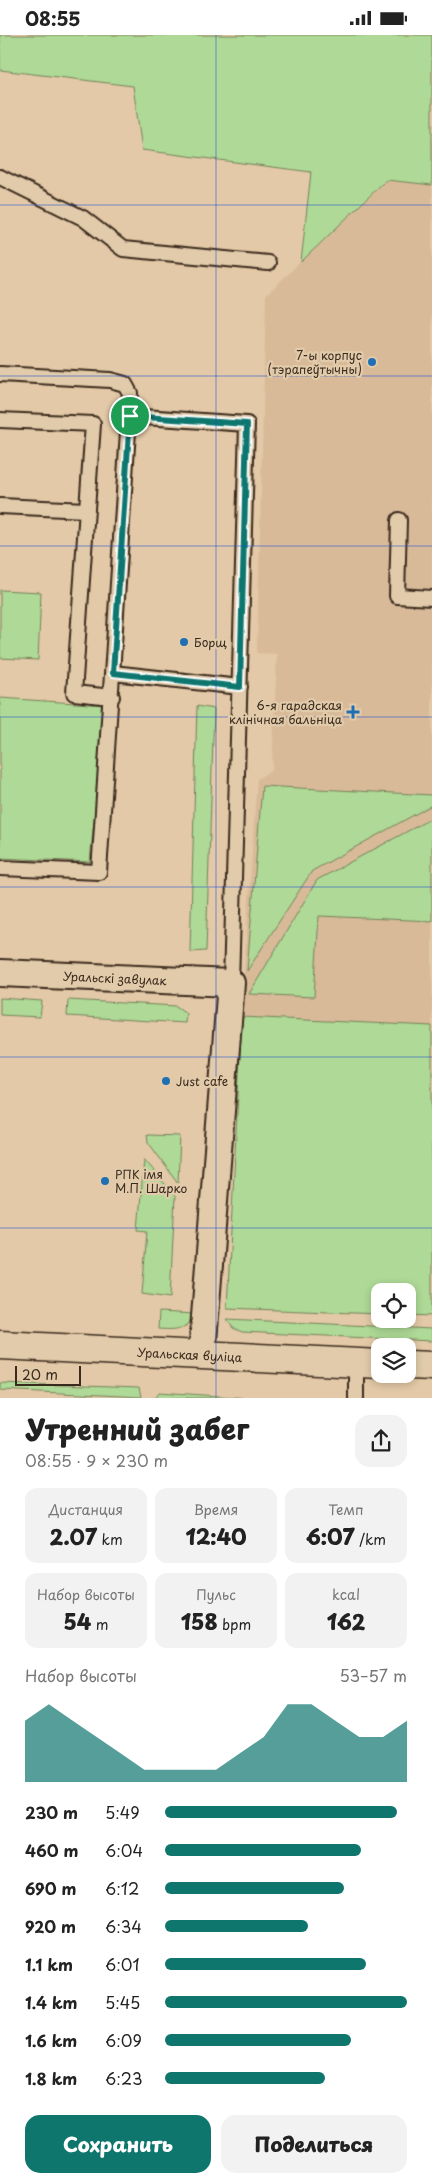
<!DOCTYPE html>
<html lang="ru">
<head>
<meta charset="utf-8">
<style>
  :root { --surface:#fff; --page:#f2f2f2; --text:#222; --muted:#767676; --accent:#0f766e }
  body { margin:0; font-family:"Playpen Sans",sans-serif; background:var(--page); color:var(--text); height:100vh; display:flex; flex-direction:column; font-size:19px; white-space:nowrap }
  * { box-sizing:border-box; margin:0 }
  p { font-size:16px; color:var(--muted) }
  .icon { flex:none; width:28px; height:28px; fill:none; stroke:currentColor; stroke-width:2; stroke-linecap:round; stroke-linejoin:round }
  .map { position:relative; height:1363px; overflow:hidden }
  .drawer { display:flex; flex-direction:column; background:var(--surface); flex:1 }
  .drawer>* { flex:none }
  .fabs { position:absolute; left:371px; top:1248px; display:grid; gap:10px }
  .fabs a { display:grid; place-items:center; width:45px; height:45px; border-radius:10px; background:var(--surface); box-shadow:0 2px 8px #0003; font-size:25px }
  .scale { position:absolute; left:15px; bottom:12px; width:66px; box-sizing:border-box; padding-left:5px; border:2px solid #3b2a1e; border-top:0; font-size:14px; line-height:18px; white-space:nowrap; color:#3b2a1e; -webkit-text-stroke:4px #e1cbaa; paint-order:stroke }
  .pin { position:absolute; display:grid; place-items:center; width:42px; height:42px; color:#fff; margin:-21px; border:2px solid #fff; border-radius:50%; box-shadow:0 1px 5px #0007 }
  .round { display:grid; place-items:center; flex:none; width:52px; height:52px; border-radius:15px; background:var(--page) }
  .headline { display:flex; align-items:center; justify-content:space-between; height:85px; padding:0 25px }
  h1 { font-size:28px; font-weight:800; line-height:38px }
  .figures { display:grid; grid-template-columns:repeat(3,1fr); gap:8px; height:85px; padding:5px 25px }
  .figures div { display:grid; align-content:center; border-radius:12px; background:var(--page); text-align:center }
  .figures b { font-size:21px; font-weight:800 }
  .figures small { font-size:14px; font-weight:400 }
  .figures p { font-size:14px }
  .chart { height:140px; padding:10px 25px }
  .chart p { display:flex; justify-content:space-between }
  .chart svg { width:100%; height:90px; margin-top:5px; fill:var(--accent); opacity:.7 }
  .action { display:flex; gap:10px; margin-top:auto; padding:10px 25px }
  .action a { flex:1; height:58px; border-radius:15px; background:var(--accent); color:#fff; font-size:20px; font-weight:800; line-height:58px; text-align:center }
  .action a+a { background:var(--page); color:var(--text) }
  ul { padding:0 25px; list-style:none; font-size:16px }
  li { display:grid; grid-template-columns:80px 60px 1fr; align-items:center; height:38px }
  li i { height:12px; border-radius:6px; background:var(--accent) }
  .status { display:flex; justify-content:space-between; align-items:center; height:35px; padding:0 25px; background:var(--surface); direction:ltr }
  .status svg { height:14px; fill:currentColor }
  .map>svg:first-child { display:block }
  .built { fill:#d8ba99 }
  .green { fill:#aed996; stroke:#74825a }
  .lines { fill:none; stroke-linecap:round; stroke-linejoin:round }
  .lane-casing { stroke:#3b2a1e; stroke-width:18 }
  .street-casing { stroke:#3b2a1e; stroke-width:30 }
  .secondary-casing { stroke:#3b2a1e; stroke-width:31 }
  .lane { stroke:#e1cbaa; stroke-width:14 }
  .street { stroke:#e1cbaa; stroke-width:26 }
  .secondary { stroke:#e1cbaa; stroke-width:28 }
  .route-casing { stroke:#fff; stroke-width:10 }
  .route { stroke:#0f766e; stroke-width:6 }
  .grid { fill:none; stroke:#1d4ed8; stroke-width:1; stroke-opacity:0.55 }
  .poi-dot { fill:#1f6fb2; stroke:#e1cbaa; stroke-width:2 }
  .labels { text-anchor:middle; dominant-baseline:central; stroke-width:4.5; stroke-linejoin:round; paint-order:stroke }
  .poi-label { font-size:12px; fill:#3b2a1e; stroke:#e1cbaa; text-anchor:start }
  .street-label { font-size:12px; fill:#3b2a1e; stroke:#e1cbaa }
</style>
</head>
<body>
<div class="status"><b>08:55</b><svg viewBox="0 0 49 12"><path d="M0 12V9h3v3zM5 12V6h3v6zM10 12V3h3v9zM15 12V0h3v12zM26 1h20v11H26zM47 4h2v5h-2z"/></svg></div>
<div class="map">
<svg width="432" height="1363" viewBox="0 0 432 1363">
  <rect width="100%" height="100%" fill="#e3c9a7"/>
  <filter id="ink" filterUnits="userSpaceOnUse"><feTurbulence type="fractalNoise" baseFrequency=".02" numOctaves="2"/><feDisplacementMap in="SourceGraphic" scale="10" xChannelSelector="R" yChannelSelector="G"/><feConvolveMatrix kernelMatrix="1 2 1 2 8 2 1 2 1" color-interpolation-filters="sRGB"/></filter>
  <g filter="url(#ink)">
    <path class="built" d="M386,145L432,150V1281L408,1280V1256H380V1279L227,1273L243,952L257,744L272,735L277,619L257,618L266,260Z"/>
    <path class="green" d="M0,0H432V150L386,145L301,227L311,137L142,115L133,51L0,35Z
      M0,555L41,557L38,625L0,623Z
      M0,663L105,670L90,827L0,823Z
      M197,671L214,674L206,916L190,917Z
      M262,751L432,760V770L312,836L247,936Z
      M432,783V886L319,881L314,962L249,959L317,845Z
      M0,963L42,966L40,982L0,980Z
      M68,965L176,971L186,978L185,988L67,981Z
      M242,982L432,991V1281L408,1280V1256H380V1279L227,1273Z
      M147,1100L180,1101L178,1148L148,1107Z
      M144,1124L175,1161L170,1263L142,1259L147,1196L138,1195Z
      M159,1277L195,1279C189,1296 173,1295 158,1294Z
      M227,1284L432,1294V1306L242,1297L233,1293Z
      M0,1348L139,1353L141,1362L0,1355Z
      M159,1357L248,1363H155Z"/>
    <g class="lines">
      <defs>
        <path id="lane" d="M0,142L83,183L123,214L268,228
          M0,339L110,345L125,349L130,358L129,381
          M0,385L93,389L74,658L112,662
          M0,471L86,475
          M399,485L397,561L432,563
          M113,638L240,652
          M0,833L99,837L129,381L247,389L231,948
          M356,1328V1363"/>
        <g id="street">
          <path id="s1" d="M0,938L231,948L202,1320"/>
        </g>
        <g id="secondary">
          <path id="s2" d="M0,1310L380,1329"/>
          <path d="M408,1330L432,1331"/>
        </g>
      </defs>
      <use href="#lane" class="lane-casing"/>
      <use href="#street" class="street-casing"/>
      <use href="#secondary" class="secondary-casing"/>
      <use href="#lane" class="lane"/>
      <use href="#street" class="street"/>
      <use href="#secondary" class="secondary"/>
    </g>
  </g>
  <g class="lines" filter="url(#ink)">
    <defs>
      <path id="route" d="M130,381L247,389L240,652L113,638Z"/>
    </defs>
    <use href="#route" class="route-casing"/>
    <use href="#route" class="route"/>
  </g>
  <path class="grid" d="M216,0V1363M0,170H432M0,341H432M0,511H432M0,682H432M0,852H432M0,1022H432M0,1193H432"/>
  <g class="poi-dot">
    <circle cx="372" cy="327" r="5"/>
    <circle cx="184" cy="607" r="5"/>
    <path d="M350.5 669.5h5v5h5v5h-5v5h-5v-5h-5v-5h5z"/>
    <circle cx="166" cy="1046" r="5"/>
    <circle cx="105" cy="1146" r="5"/>
  </g>
  <g class="labels">
    <g class="poi-label">
      <text x="362" y="320" text-anchor="end">7-ы корпус<tspan x="362" dy="14">(тэрапеўтычны)</tspan></text>
      <text x="194" y="607">Борщ</text>
      <text x="342" y="670" text-anchor="end">6-я гарадская<tspan x="342" dy="14">клінічная бальніца</tspan></text>
      <text x="176" y="1046">Just cafe</text>
      <text x="115" y="1139">РПК імя<tspan x="115" dy="14">М.П. Шарко</tspan></text>
    </g>
    <g class="street-label">
      <text stroke="none"><textPath href="#s1" startOffset="115">Уральскі завулак</textPath></text>
      <text stroke="none"><textPath href="#s2" startOffset="190">Уральская вуліца</textPath></text>
    </g>
  </g>
</svg>
<div class="fabs">
<a><svg class="icon" aria-label="locate" viewBox="0 0 24 24"><circle cx="12" cy="12" r="6"/><path d="M12 2v4M12 18v4M2 12h4M18 12h4"/></svg></a>
<a><svg class="icon" aria-label="layers" viewBox="0 0 24 24"><path d="M12 4l9 5-9 5-9-5zM3 14l9 5 9-5"/></svg></a>
</div>
<div class="scale">20 m</div>
<div class="pin" style="left:130px;top:381px;background:#1e9e55"><svg class="icon" aria-label="arrive" viewBox="0 0 24 24"><path d="M6 21V4h12l-3 4 3 4H6"/></svg></div>
</div>
<section class="drawer">
<div class="headline"><div><h1>Утренний забег</h1><p>08:55 · 9 × 230 m</p></div><a class="round"><svg class="icon" aria-label="share" viewBox="0 0 24 24"><path d="M12 15V3M7 8l5-5 5 5M5 13v7h14v-7"/></svg></a></div>
<div class="figures">
<div><p>Дистанция</p><b>2.07<small> km</small></b></div>
<div><p>Время</p><b>12:40</b></div>
<div><p>Темп</p><b>6:07<small> /km</small></b></div>
</div>
<div class="figures">
<div><p>Набор высоты</p><b>54<small> m</small></b></div>
<div><p>Пульс</p><b>158<small> bpm</small></b></div>
<div><p>kcal</p><b>162</b></div>
</div>
<div class="chart"><p><span>Набор высоты</span>53–57 m</p>
<svg viewBox="0 0 160 44" preserveAspectRatio="none"><path d="M0 44V14L10 6L20 14L30 22L40 30L50 38L60 38L70 38L80 38L90 30L100 22L110 6L120 6L130 14L140 22L150 22L160 14V44z"/></svg>
</div>
<ul>
<li><b>230 m</b>5:49<i style="width:96%"></i></li>
<li><b>460 m</b>6:04<i style="width:81%"></i></li>
<li><b>690 m</b>6:12<i style="width:74%"></i></li>
<li><b>920 m</b>6:34<i style="width:59%"></i></li>
<li><b>1.1 km</b>6:01<i style="width:83%"></i></li>
<li><b>1.4 km</b>5:45<i style="width:100%"></i></li>
<li><b>1.6 km</b>6:09<i style="width:77%"></i></li>
<li><b>1.8 km</b>6:23<i style="width:66%"></i></li>
</ul>
<div class="action"><a>Сохранить</a><a>Поделиться</a></div>
</section>
</body>
</html>
